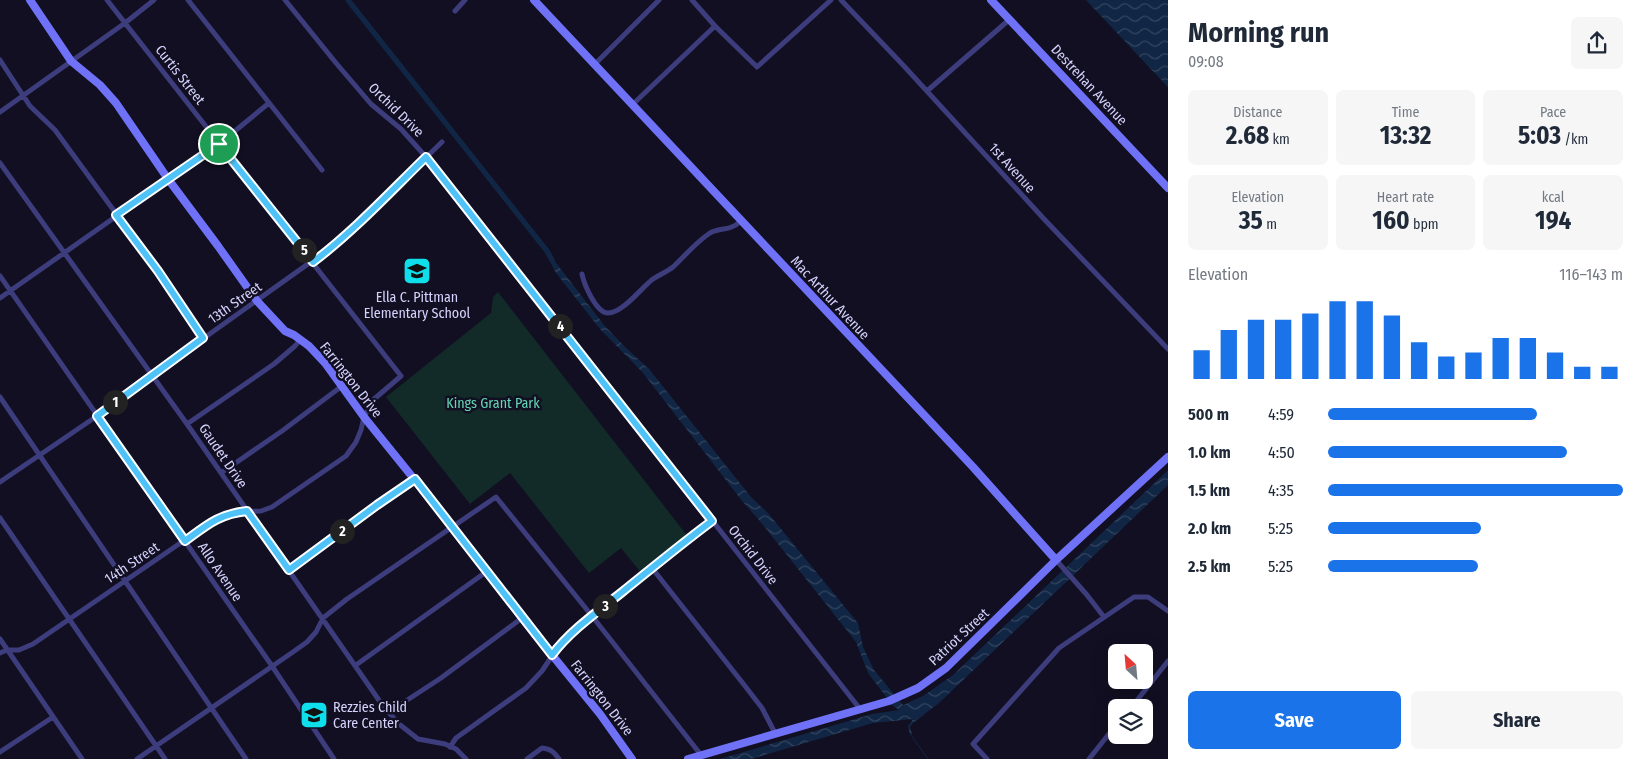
<!DOCTYPE html>
<html lang="en">
<head>
<meta charset="utf-8">
<style>
  :root { --surface:#fff; --page:#f6f6f7; --text:#1f2937; --muted:#747a83; --accent:#1a73e8 }
  body { margin:0; font-family:"Fira Sans Condensed",sans-serif; background:var(--page); color:var(--text); height:100vh; display:flex; flex-direction:column; font-size:19px; white-space:nowrap }
  * { box-sizing:border-box; margin:0 }
  p { font-size:16px; color:var(--muted) }
  .icon { flex:none; width:28px; height:28px; fill:none; stroke:currentColor; stroke-width:2; stroke-linecap:round; stroke-linejoin:round }
  .map { position:relative; flex:1; overflow:hidden }
  .panel { display:flex; flex-direction:column; background:var(--surface); width:475px }
  .panel>* { flex:none }
  .needle { width:32px; rotate:334deg }
  .controls { position:absolute; left:1108px; top:644px; display:grid; gap:10px }
  .controls a { display:grid; place-items:center; width:45px; height:45px; border-radius:8px; background:var(--surface); box-shadow:0 5px 20px #0002; font-size:25px }
  .pin { position:absolute; display:grid; place-items:center; width:42px; height:42px; color:#fff; margin:-21px; border:2px solid #fff; border-radius:50%; box-shadow:0 1px 5px #0007 }
  .km { position:absolute; width:25px; height:25px; margin:-12px; border-radius:50%; background:#222; color:#fff; font-size:14px; line-height:25px; text-align:center }
  .round { display:grid; place-items:center; flex:none; width:52px; height:52px; border-radius:8px; background:var(--page) }
  .head { display:flex; align-items:center; justify-content:space-between; height:85px; padding:0 20px }
  h1 { font-size:28px; font-weight:700; line-height:38px }
  .metrics { display:grid; grid-template-columns:repeat(3,1fr); gap:8px; height:85px; padding:5px 20px }
  .metrics div { display:grid; align-content:center; border-radius:8px; background:var(--page); text-align:center }
  .metrics b { font-size:25px; font-weight:700 }
  .metrics small { font-size:14px; font-weight:400 }
  .metrics p { font-size:14px }
  .chart { height:140px; padding:10px 20px }
  .chart p { display:flex; justify-content:space-between }
  .chart svg { width:100%; height:90px; margin-top:5px; stroke:var(--accent); stroke-width:6 }
  .cta { display:flex; gap:10px; margin-top:auto; padding:10px 20px }
  .cta a { flex:1; height:58px; border-radius:8px; background:var(--accent); color:#fff; font-size:20px; font-weight:700; line-height:58px; text-align:center }
  .cta a+a { background:var(--page); color:var(--text) }
  ul { padding:0 20px; list-style:none; font-size:16px }
  li { display:grid; grid-template-columns:80px 60px 1fr; align-items:center; height:38px }
  li i { height:12px; border-radius:6px; background:var(--accent) }
  main { display:flex; flex:1; min-height:0 }
  .map>svg:first-child { display:block }
  .park { fill:#122b29 }
  .water { fill:url(#water-waves) }
  .lines { fill:none; stroke-linecap:round; stroke-linejoin:round }
  .stream { stroke:#112644; stroke-width:1 }
  .canal { stroke:#112644; stroke-width:5.5 }
  .street { stroke:#3d3d7d; stroke-width:5 }
  .secondary { stroke:#6f72f6; stroke-width:8 }
  .route-casing { stroke:#fff; stroke-width:10 }
  .route { stroke:#4fc3f7; stroke-width:6 }
  .labels { text-anchor:middle; dominant-baseline:central; stroke-width:5; stroke-linejoin:round; paint-order:stroke }
  .street-label { font-size:14px; fill:#d5d2fc; stroke:#110f21 }
  .poi-label { font-size:14px; fill:#d5d2fc; stroke:#110f21 }
  .park-label { font-size:14px; fill:#63d7b5; stroke:#110f21 }
</style>
</head>
<body>
<main>
<div class="map">
<svg width="1168" height="759" viewBox="0 0 1168 759">
  <defs>
    <pattern id="water-waves" width="16" height="10" patternUnits="userSpaceOnUse" patternTransform="scale(1.25)"><rect width="16" height="10" fill="#112644"/><path d="M0 5q4-4 8 0t8 0" fill="none" stroke="#334560"/></pattern>
  </defs>
  <rect width="100%" height="100%" fill="#110f21"/>
  <path class="park" d="M498,292L689,538L643,575L621,548L589,573L510,473L470,504L386,397L491,313L493,297Z"/>
  <path class="water" d="M1086,0H1168V88L1165,84Z
    M550,255L604,325L624,346L649,369L751,497L768,513L858,623L863,647L874,670L903,705L923,696L953,675L1168,470V485L939,703L913,723L910,727L912,734L910,735L908,726L913,719L873,723L751,759H720L872,714L899,710L893,706L868,673L856,642L759,520L742,501L643,373L600,329L556,273L547,256Z"/>
  <g class="lines">
    <path class="stream" d="M911,735L928,759"/>
    <path class="canal" d="M348,0L547,251L552,260"/>
    <path class="street" d="M188,0L322,170
      M285,0L336,63L371,104L401,129L426,157L555,320L860,709
      M692,0L715,26L757,67L831,0
      M841,0L903,65L1044,219L1168,349
      M455,11L465,0
      M0,60L30,106L55,130L158,271L203,338
      M594,65L659,0
      M927,91L1010,19
      M632,105L715,26
      M0,112L125,23L154,0
      M0,163L187,424L383,706L399,724L418,739L445,744L456,749L466,759
      M582,274C584,284 596,313 608,313C623,313 642,287 653,279C660,274 667,272 673,267C685,256 696,242 710,233C720,227 729,232 741,221
      M0,276L272,666L334,759
      M0,298L219,144L269,103
      M0,397L246,759
      M187,424L274,364L295,346L300,340
      M221,473L282,431L342,386
      M0,482L97,416L152,375L336,244L442,142
      M0,518L165,759
      M1056,560L1087,595L1104,617
      M652,568L745,686L762,708L775,733
      M289,570L415,479
      M0,639L82,759
      M0,653L7,650H19L33,644L214,520L232,512L261,511L272,507L346,456L356,442L361,430L364,417L373,400L401,376L107,0
      M356,665L486,572
      M1131,708L1168,661
      M389,712L441,678L522,618
      M450,747L456,738L526,688L542,671L560,644L592,616L689,538L712,521
      M0,752L53,717
      M137,759L293,652L307,642L316,632L323,618L347,599L496,497L592,616L701,755
      M527,759L542,748C551,749 554,752 559,759
      M987,759L973,744L1059,648L1134,597H1148L1168,611
      M1089,759L1116,725"/>
    <path class="secondary" d="M30,0L71,61L100,85L116,103L168,179L218,246L257,301L285,331L294,335L309,346L325,363L364,417L452,526L522,618L600,714L632,759
      M534,0L973,467L1056,560
      M991,0L1168,188
      M688,759L889,701L918,688L946,668L1056,560L1168,457"/>
  </g>
  <g class="lines">
    <defs>
      <path id="route" d="M219,144L313,262C354,231 389,193 426,157L712,521C681,544 651,569 621,593C597,612 570,631 552,655L415,479L377,505L289,570L247,511C219,514 207,525 185,541L97,416L203,338L158,271L116,215Z"/>
    </defs>
    <use href="#route" class="route-casing"/>
    <use href="#route" class="route"/>
  </g>
  <defs>
    <symbol id="school-square" viewBox="-11 -11 22 22"><rect x="-9" y="-9" width="18" height="18" rx="4" fill="#0fdfeb" stroke="#110f21"/><path d="M0-5L7-2L0 1L-7-2ZM-4 1L0 2.5L4 1V4Q0 6-4 4Z" fill="#111"/></symbol>
  </defs>
  <g fill-rule="evenodd">
    <use href="#school-square" x="401" y="255" width="32" height="32"/>
    <use href="#school-square" x="298" y="699" width="32" height="32"/>
  </g>
  <g class="labels">
    <g class="street-label">
      <text transform="translate(180 75) rotate(52)">Curtis Street</text>
      <text transform="translate(1089 85) rotate(47)">Destrehan Avenue</text>
      <text transform="translate(396 110) rotate(44)">Orchid Drive</text>
      <text transform="translate(1012 168) rotate(48)">1st Avenue</text>
      <text transform="translate(830 298) rotate(47)">Mac Arthur Avenue</text>
      <text transform="translate(235 303) rotate(-35)">13th Street</text>
      <text transform="translate(351 380) rotate(52)">Farrington Drive</text>
      <text transform="translate(223 456) rotate(56)">Gaudet Drive</text>
      <text transform="translate(753 555) rotate(52)">Orchid Drive</text>
      <text transform="translate(132 563) rotate(-34)">14th Street</text>
      <text transform="translate(220 572) rotate(56)">Allo Avenue</text>
      <text transform="translate(959 637) rotate(-43)">Patriot Street</text>
      <text transform="translate(602 698) rotate(52)">Farrington Drive</text>
    </g>
    <g class="poi-label">
      <text x="417" y="297">Ella C. Pittman<tspan x="417" dy="16">Elementary School</tspan></text>
      <text x="333" y="707" text-anchor="start">Rezzies Child<tspan x="333" dy="16">Care Center</tspan></text>
    </g>
    <g class="park-label">
      <text x="493" y="403">Kings Grant Park</text>
    </g>
  </g>
</svg>
<div class="controls">
<a><svg class="needle" viewBox="-14 -14 28 28"><path d="M0-13l5 13h-10z" fill="#e53935"/><path d="M0 13l5-13h-10z" fill="#747a83"/></svg></a>
<a><svg class="icon" aria-label="layers" viewBox="0 0 24 24"><path d="M12 4l9 5-9 5-9-5zM3 14l9 5 9-5"/></svg></a>
</div>
<div class="pin" style="left:219px;top:144px;background:#1e9e55"><svg class="icon" aria-label="arrive" viewBox="0 0 24 24"><path d="M6 21V4h12l-3 4 3 4H6"/></svg></div>
<b class="km" style="left:115px;top:402px">1</b>
<b class="km" style="left:342px;top:531px">2</b>
<b class="km" style="left:605px;top:606px">3</b>
<b class="km" style="left:560px;top:326px">4</b>
<b class="km" style="left:304px;top:250px">5</b>
</div>
<section class="panel">
<div class="head"><div><h1>Morning run</h1><p>09:08</p></div><a class="round"><svg class="icon" aria-label="share" viewBox="0 0 24 24"><path d="M12 15V3M7 8l5-5 5 5M5 13v7h14v-7"/></svg></a></div>
<div class="metrics">
<div><p>Distance</p><b>2.68<small> km</small></b></div>
<div><p>Time</p><b>13:32</b></div>
<div><p>Pace</p><b>5:03<small> /km</small></b></div>
</div>
<div class="metrics">
<div><p>Elevation</p><b>35<small> m</small></b></div>
<div><p>Heart rate</p><b>160<small> bpm</small></b></div>
<div><p>kcal</p><b>194</b></div>
</div>
<div class="chart"><p><span>Elevation</span>116–143 m</p>
<svg viewBox="0 0 160 44" preserveAspectRatio="none"><path d="M5 44V30M15 44V20M25 44V15M35 44V15M45 44V12M55 44V6M65 44V6M75 44V13M85 44V26M95 44V33M105 44V31M115 44V24M125 44V24M135 44V31M145 44V38M155 44V38"/></svg>
</div>
<ul>
<li><b>500 m</b>4:59<i style="width:71%"></i></li>
<li><b>1.0 km</b>4:50<i style="width:81%"></i></li>
<li><b>1.5 km</b>4:35<i style="width:100%"></i></li>
<li><b>2.0 km</b>5:25<i style="width:52%"></i></li>
<li><b>2.5 km</b>5:25<i style="width:51%"></i></li>
</ul>
<div class="cta"><a>Save</a><a>Share</a></div>
</section>
</main>
</body>
</html>
